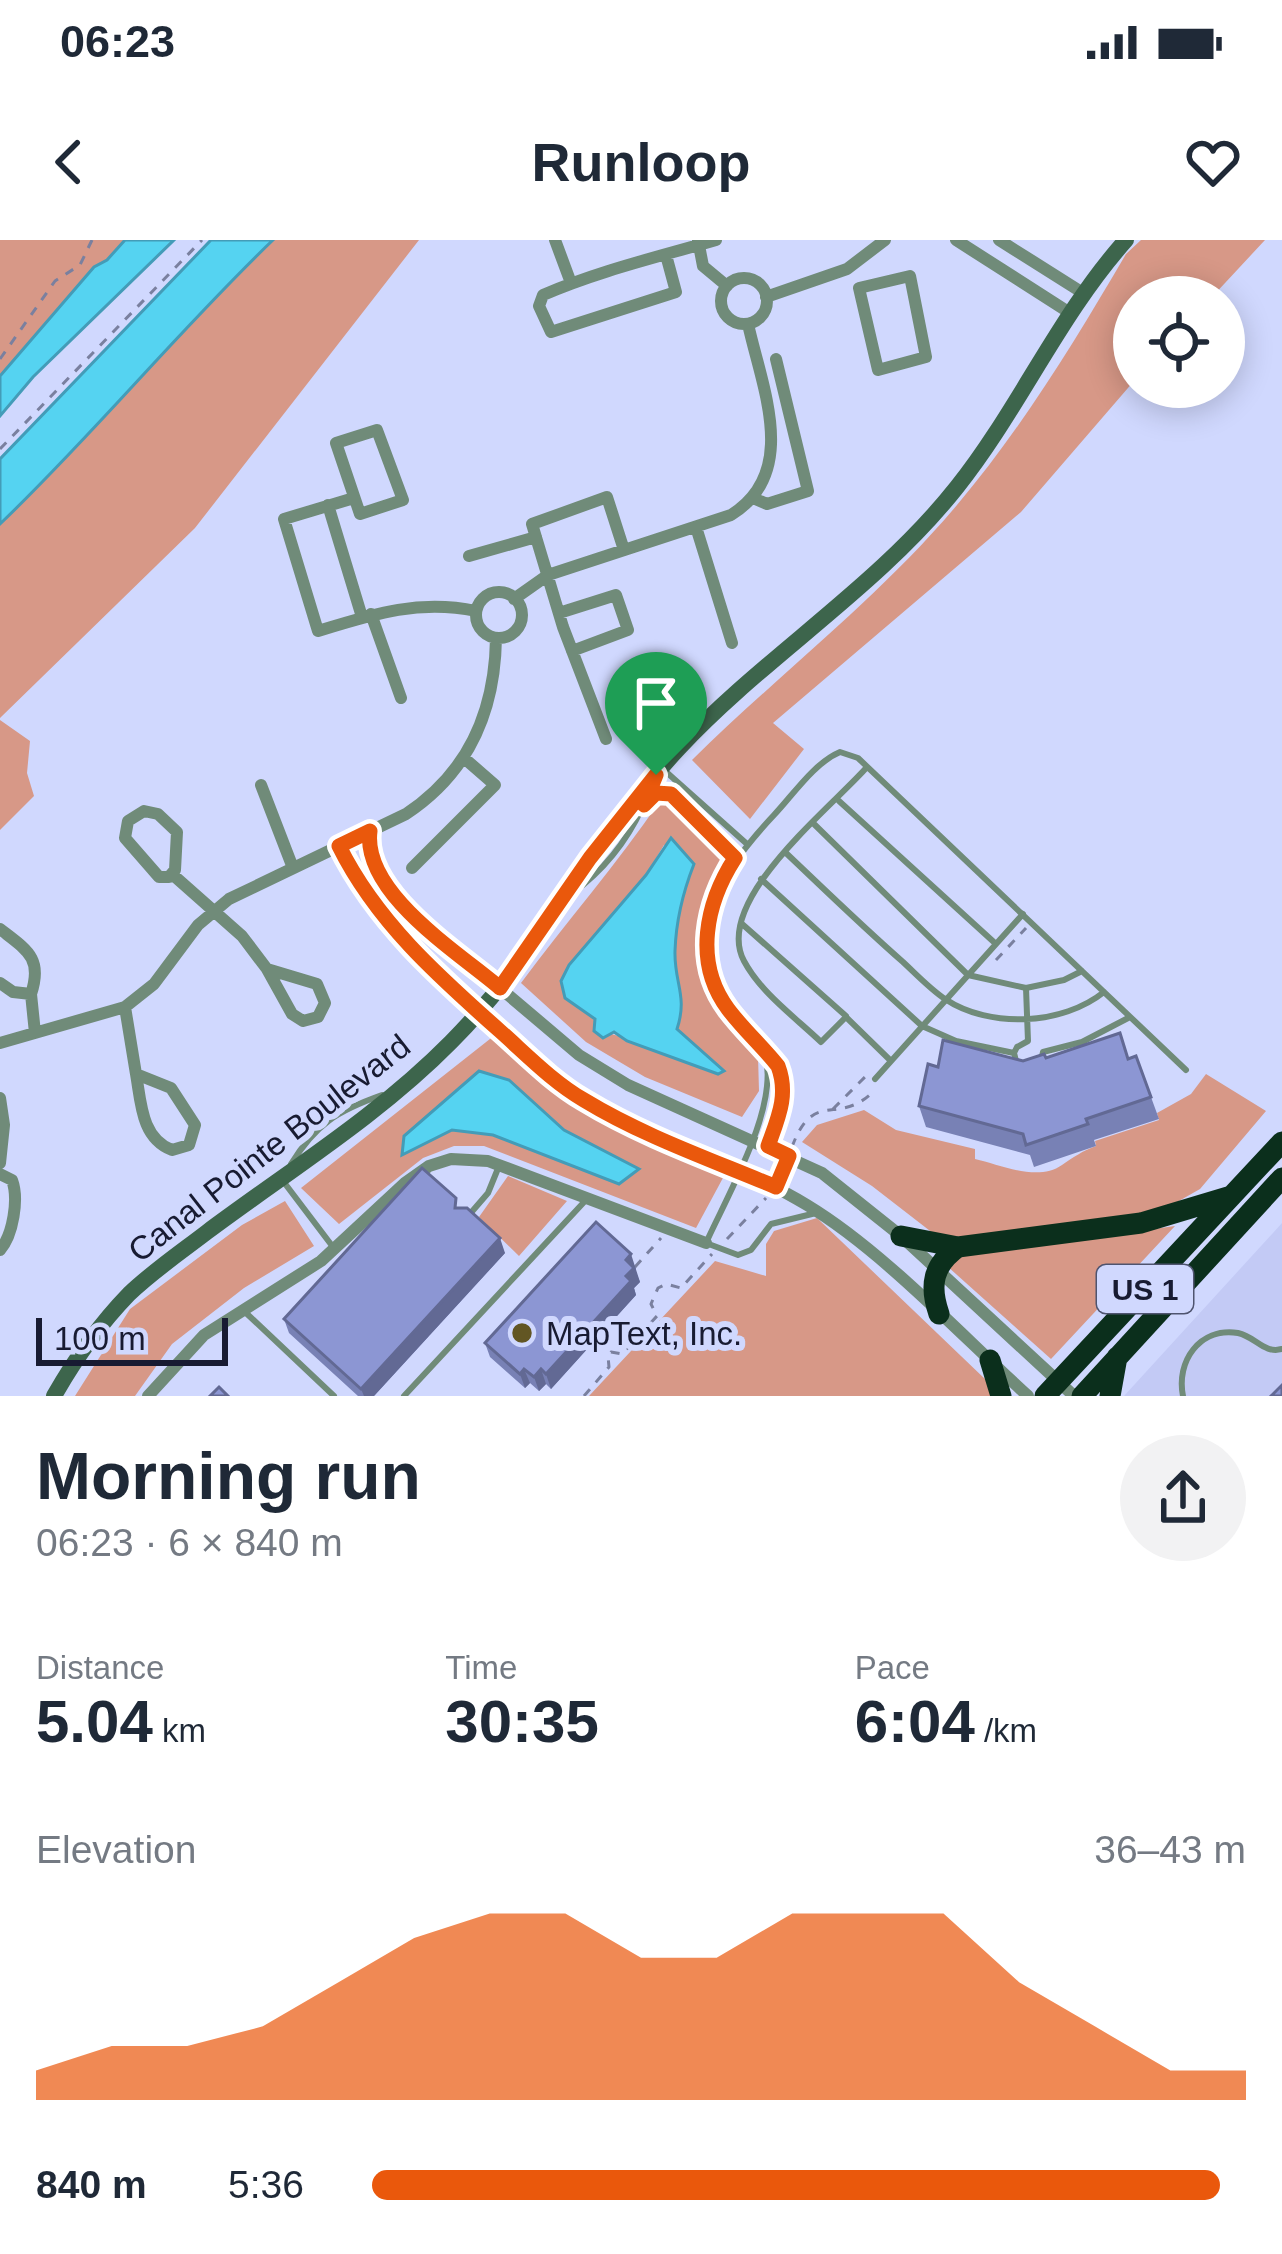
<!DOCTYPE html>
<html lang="en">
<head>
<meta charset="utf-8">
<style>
  :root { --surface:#fff; --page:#f2f2f3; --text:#1f2937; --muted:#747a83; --accent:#ea580c }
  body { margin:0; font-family:Helvetica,sans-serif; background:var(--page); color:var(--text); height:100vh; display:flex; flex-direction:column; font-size:45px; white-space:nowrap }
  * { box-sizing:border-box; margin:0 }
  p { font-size:39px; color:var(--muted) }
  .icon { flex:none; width:66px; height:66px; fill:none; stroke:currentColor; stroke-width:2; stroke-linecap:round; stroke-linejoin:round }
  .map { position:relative; height:1156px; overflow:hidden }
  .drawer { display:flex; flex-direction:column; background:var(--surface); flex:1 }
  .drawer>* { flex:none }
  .tools { position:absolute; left:1113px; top:36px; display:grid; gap:24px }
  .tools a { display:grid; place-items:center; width:132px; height:132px; border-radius:50%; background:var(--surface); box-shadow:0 6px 30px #0003; font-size:60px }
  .scale { position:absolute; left:36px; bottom:30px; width:192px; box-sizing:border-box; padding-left:12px; border:6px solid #181b32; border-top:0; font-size:33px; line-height:42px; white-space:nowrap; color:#181b32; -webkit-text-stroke:9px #d0d8fe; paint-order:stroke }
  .pin { position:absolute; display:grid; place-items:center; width:102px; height:102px; color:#fff; margin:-123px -51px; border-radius:50% 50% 50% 0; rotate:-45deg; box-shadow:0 0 12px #0007 }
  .pin .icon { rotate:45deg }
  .round { display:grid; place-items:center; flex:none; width:126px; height:126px; border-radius:63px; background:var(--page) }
  .headline { display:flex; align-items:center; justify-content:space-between; height:204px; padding:0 36px }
  h1 { font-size:66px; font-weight:700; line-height:90px }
  .figures { display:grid; grid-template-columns:repeat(3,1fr); gap:18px; height:204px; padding:12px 36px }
  .figures div { display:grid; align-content:center }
  .figures b { font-size:60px; font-weight:700 }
  .figures small { font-size:33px; font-weight:400 }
  .figures p { font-size:33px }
  .chart { height:336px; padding:24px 36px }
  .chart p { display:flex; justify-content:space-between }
  .chart svg { width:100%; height:216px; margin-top:12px; fill:var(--accent); opacity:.7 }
  ul { padding:0 36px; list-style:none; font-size:39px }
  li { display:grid; grid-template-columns:192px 144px 1fr; align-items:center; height:90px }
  li i { height:30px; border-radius:15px; background:var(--accent) }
  .status { display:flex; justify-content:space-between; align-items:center; height:84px; padding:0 60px; background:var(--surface); direction:ltr }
  .status svg { height:33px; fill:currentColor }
  header { display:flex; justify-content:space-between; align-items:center; height:156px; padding:0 36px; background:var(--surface); font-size:54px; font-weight:700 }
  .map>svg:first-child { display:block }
  .built { fill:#c3caf5 }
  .green { fill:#d79887; fill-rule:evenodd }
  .water { fill:#55d3f1; stroke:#439cb8; stroke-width:3 }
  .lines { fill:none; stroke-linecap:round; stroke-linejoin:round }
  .path { stroke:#7a809f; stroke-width:3; stroke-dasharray:9 9; stroke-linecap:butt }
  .lane { stroke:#708b79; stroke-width:6 }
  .street { stroke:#708b79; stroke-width:12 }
  .secondary { stroke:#3d654c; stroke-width:16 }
  .highway { stroke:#0b2f1c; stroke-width:21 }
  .wall { fill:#7881b5 }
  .shaded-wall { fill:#626994 }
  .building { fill:#8c96d3; stroke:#626994; stroke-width:3 }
  .route-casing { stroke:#fff; stroke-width:24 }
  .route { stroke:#ea580c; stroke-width:15 }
  .poi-dot { fill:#625623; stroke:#d0d8fe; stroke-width:4.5 }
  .labels { text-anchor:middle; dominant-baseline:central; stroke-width:12; stroke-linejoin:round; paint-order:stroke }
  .shield { fill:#d0d8fe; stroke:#4f546f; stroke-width:3 }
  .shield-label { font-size:30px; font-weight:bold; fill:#181b32 }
  .street-label { font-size:33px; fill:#181b32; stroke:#d0d8fe }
  .poi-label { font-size:33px; fill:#181b32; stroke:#d0d8fe; text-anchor:start }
</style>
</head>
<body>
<div class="status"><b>06:23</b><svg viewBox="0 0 49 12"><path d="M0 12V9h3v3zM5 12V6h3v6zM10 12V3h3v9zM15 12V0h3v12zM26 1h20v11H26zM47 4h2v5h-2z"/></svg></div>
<header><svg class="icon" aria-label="back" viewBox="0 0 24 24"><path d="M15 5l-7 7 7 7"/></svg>Runloop<svg class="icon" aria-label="heart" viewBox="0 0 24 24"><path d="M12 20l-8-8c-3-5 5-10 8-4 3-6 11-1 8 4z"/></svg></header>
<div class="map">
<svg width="1282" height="1156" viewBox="0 0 1282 1156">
  <rect width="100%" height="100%" fill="#d0d8fe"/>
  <path class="built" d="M1282,983V1156H1124Z"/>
  <path class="green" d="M0,0H149L0,162Z
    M273,0H419L195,288L0,478V284C95,193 178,91 273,0Z
    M1141,0H1265L1212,57H1134V141L1021,272L773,483L804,509L750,579L692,520C779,434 878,359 957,265C1022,188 1075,101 1126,14Z
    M0,480L30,501L27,533L34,556L0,590Z
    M660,561L673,564L723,617C685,698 693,752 758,816L759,851L742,877L645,837L586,802L521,743C567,681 617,624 660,561ZM664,605L694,624C683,653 676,681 675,712C675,743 688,757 677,789L723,830L718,834C686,823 622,792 594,791L595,779L562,741L569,725L646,635Z
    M495,795L557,848L610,884L724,936L696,988L484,906H454L423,918L339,984L301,948ZM479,831L509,840L564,890L637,929L619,944L494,895L452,890L402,914L404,896Z
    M1206,834L1266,871L1200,949L1163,970L961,997L934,994L872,946L802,902L817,885L864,870L896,890L975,909V919C1001,925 1038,942 1062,925C1074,917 1082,911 1096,906L1095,901L1159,880L1157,873L1191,854Z
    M508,936L567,961L519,1016L479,977Z
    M285,961L314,1006L244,1048L172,1104L135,1156H75L130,1069L242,985Z
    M817,978L985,1139L995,1156H589L715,1021L766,1036V1004L774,991Z
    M1175,986L1051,1119L947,1026L957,1016Z"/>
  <path class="water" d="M125,0H174L33,137L0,176V136L94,27L107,20Z
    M211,0H273C178,91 95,193 0,284V219Z
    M671,598L694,624C683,652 676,681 675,711C674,743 688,756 677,789L724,831L718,834L627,801L614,792L603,798L594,791L595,779L565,758L561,741L569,725L646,635Z
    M479,831L509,840L564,890L639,929L619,944L493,895L452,890L402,915L404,896Z"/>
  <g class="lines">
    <path class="path" d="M0,119L55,41L80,25L92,0
      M0,209L202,0
      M661,552L671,554L730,611
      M996,720L1026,688
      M833,869L866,836
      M792,907C814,847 838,888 875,850
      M727,999L766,958
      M635,1027L661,998
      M584,1156L609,1127L608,1116L611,1112L622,1114L657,1076L651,1064L658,1048L666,1044L681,1048L712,1014"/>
    <path class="lane" d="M867,527C831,568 712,661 744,721C761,753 796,778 821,802L846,777L891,821
      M664,530L747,604
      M839,561L996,704
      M814,584L968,735L1026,748L1064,740L1082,731
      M786,613C825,650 863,687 903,722C916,734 930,749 945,759C990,789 1063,785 1104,752
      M761,639L922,786L956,801L1014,813L1016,821
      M583,645C612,621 634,590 648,554
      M741,683L846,776
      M1014,813L1017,807L1028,801L1026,748
      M765,814C780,866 728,954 706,1003L738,1015L751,1010L771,984L816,973
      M1041,821L1043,812L1082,802L1130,777
      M875,839L1023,674
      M768,906C778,878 789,855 778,826C761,805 739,786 724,763C678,691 725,627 774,575C793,555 814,523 840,512L858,518L1186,830
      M291,924C316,884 337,871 382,855
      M283,941L333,1007
      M469,975L488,953L499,926
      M245,1072L334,1156
      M404,1156L585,961
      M1183,1156C1176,1122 1199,1087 1238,1093C1256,1097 1264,1114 1282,1109"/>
    <path class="street" d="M555,0L571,43
      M698,0L703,26L727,46
      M956,0L1070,73
      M999,0L1083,53
      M666,15L676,52L551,92L539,66L543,55C598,31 658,17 716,0
      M910,36L926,117L878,130L859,48Z
      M721 61a23 23 0 1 1 46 0a23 23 0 1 1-46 0Z
      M766,57L847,29L885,0
      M377,190L403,260L360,274L336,203Z
      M354,258L284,279L318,391C373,374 419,359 476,371
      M753,258L767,264L808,251L776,119
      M328,265L362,377
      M696,287L732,403
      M469,316L536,297
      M476 375a23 23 0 1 1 46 0a23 23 0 1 1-46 0Z
      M514,359L548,335L731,275C800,232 762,148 748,84
      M559,373L616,355L628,390L572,411
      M371,374L401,458
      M606,499L563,387L532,284L607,257L624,310
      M261,545L293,628
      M144,571L158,574L177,592L175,630L169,637H159L125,598L128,581Z
      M370,591L374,624L408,670L579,815L628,845L822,933L901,996L1074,1156
      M339,606C375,681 438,736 499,791C531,819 562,849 600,869C666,905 742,925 807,965C883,1011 961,1095 1028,1156
      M412,628L495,545L464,518
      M172,634L242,696L267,729
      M0,689C27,710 43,718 31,754L13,752L0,743
      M267,729L317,744L325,763L318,777L303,781L292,774Z
      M31,754L35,793
      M125,767L136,834
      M0,803L125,767L154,744L198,685L229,659L406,574C468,533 495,471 496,398
      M136,834L171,848L195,885L189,905L172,910C141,898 141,862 136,834Z
      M0,858L4,885L0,923
      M0,934L12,940C19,959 13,995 0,1010
      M148,1156L204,1095L321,1021L405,943L429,926L451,919L488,921L706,1003"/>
    <path class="secondary" d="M54,1156C75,1119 99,1085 129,1054C153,1031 181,1012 207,992C290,930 378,876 451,802C539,714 594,599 679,508C765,416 878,347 957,247C1019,169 1059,75 1126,0"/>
    <path class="highway" d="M901,996L958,1007L1141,983L1231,956
      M939,1074C929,1045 933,1025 958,1007
      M990,1120L1001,1156
      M1045,1156L1282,902
      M1082,1156L1282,938
      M1110,1156L1117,1117"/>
  </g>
  <path class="wall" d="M1136,816L1159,879L1094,900L1096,906L1034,927L1030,915L926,887L919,866L938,827L1046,818L1129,819Z
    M459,968L505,1013L374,1156H358L289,1093L284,1079Z
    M636,1028L635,1030L640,1042L634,1048L636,1055L551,1149L546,1144L539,1151L530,1143L525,1148L490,1117L485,1103Z"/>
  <path class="shaded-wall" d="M500,998L505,1013L374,1156H364L361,1149Z
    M631,1014L640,1042L634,1048L636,1055L551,1149L546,1134L626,1036V1020Z
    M524,1129L530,1143L525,1148L520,1134Z
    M541,1129L546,1144L539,1151L534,1137Z"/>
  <path class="building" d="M1120,793L1128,819L1136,816L1151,857L1086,879L1088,884L1026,905L1023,894L919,866L928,824L938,827L943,800L1023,821L1044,814L1046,818Z
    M422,928L456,958L455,968H467L500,998L361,1149L284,1079Z
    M596,982L631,1014L626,1020L634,1028L626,1036L631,1041L546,1134L541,1129L534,1137L524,1129L520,1134L485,1103Z
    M1282,1145V1156H1271Z
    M219,1147L228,1156H210Z"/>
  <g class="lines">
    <defs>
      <path id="route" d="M656,535L644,565L656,553L671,554L735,618C706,663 693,722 728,769C743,789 762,806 778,826C789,855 778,878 768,906L789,916L776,947C712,920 643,896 584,860C553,842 527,815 500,791C438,736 376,681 339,606L370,591C362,653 458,712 500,748L590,618Z"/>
    </defs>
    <use href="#route" class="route-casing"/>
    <use href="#route" class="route"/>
  </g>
  <circle class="poi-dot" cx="522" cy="1093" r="12"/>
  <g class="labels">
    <rect class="shield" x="1097" y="1025" width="96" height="48" rx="9"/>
    <g class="shield-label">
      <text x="1145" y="1049">US 1</text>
    </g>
    <g class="street-label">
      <text transform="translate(269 908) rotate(-38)">Canal Pointe Boulevard</text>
    </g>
    <g class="poi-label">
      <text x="546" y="1093">MapText, Inc.</text>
    </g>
  </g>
</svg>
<div class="tools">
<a><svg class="icon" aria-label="locate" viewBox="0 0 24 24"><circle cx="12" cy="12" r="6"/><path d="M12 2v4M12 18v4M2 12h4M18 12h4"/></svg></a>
</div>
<div class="scale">100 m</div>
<div class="pin" style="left:656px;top:535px;background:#1e9e55"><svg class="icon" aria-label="arrive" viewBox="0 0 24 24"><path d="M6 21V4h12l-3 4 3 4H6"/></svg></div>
</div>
<section class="drawer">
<div class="headline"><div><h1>Morning run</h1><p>06:23 · 6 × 840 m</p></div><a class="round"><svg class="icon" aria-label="share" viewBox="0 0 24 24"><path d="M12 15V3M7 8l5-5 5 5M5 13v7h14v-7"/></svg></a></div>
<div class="figures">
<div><p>Distance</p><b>5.04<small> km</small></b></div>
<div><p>Time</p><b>30:35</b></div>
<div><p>Pace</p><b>6:04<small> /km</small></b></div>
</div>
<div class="chart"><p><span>Elevation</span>36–43 m</p>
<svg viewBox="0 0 160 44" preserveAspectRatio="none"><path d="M0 44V38L10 33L20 33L30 29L40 20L50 11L60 6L70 6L80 15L90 15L100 6L110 6L120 6L130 20L140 29L150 38L160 38V44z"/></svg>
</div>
<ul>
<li><b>840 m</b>5:36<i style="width:97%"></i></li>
</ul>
</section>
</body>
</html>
